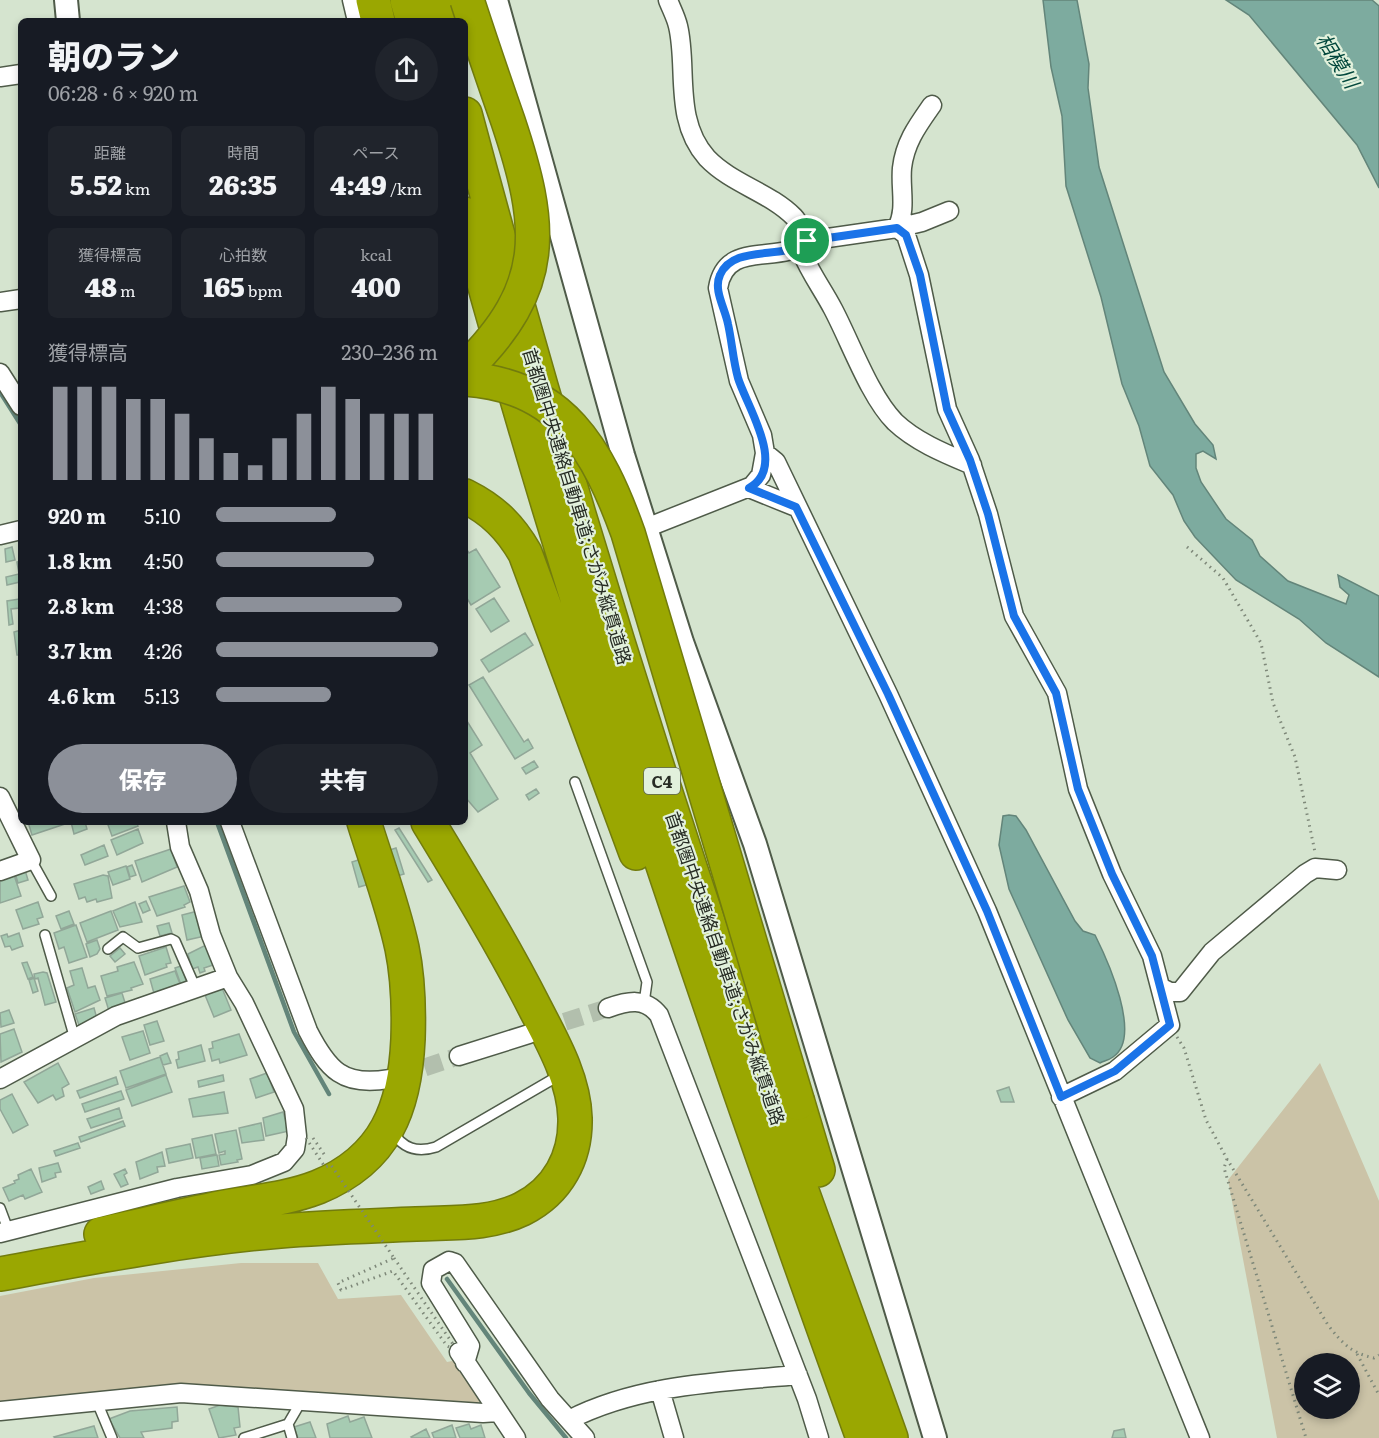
<!DOCTYPE html>
<html lang="ja">
<head>
<meta charset="utf-8">
<style>
  :root { --surface:#171b24; --page:#20242c; --text:#f1f3f6; --muted:#9ea1a6; --accent:#8c9099 }
  body { margin:0; font-family:Literata,"Noto Sans JP",serif; background:var(--page); color:var(--text); height:100vh; display:flex; flex-direction:column; font-size:22px; white-space:nowrap }
  * { box-sizing:border-box; margin:0 }
  p { font-size:20px; color:var(--muted) }
  .icon { flex:none; width:33px; height:33px; fill:none; stroke:currentColor; stroke-width:2; stroke-linecap:round; stroke-linejoin:round }
  .map { position:relative; flex:1; overflow:hidden }
  .details { position:absolute; left:18px; top:18px; width:450px; height:807px; display:flex; flex-direction:column; background:var(--surface); border-radius:9px; box-shadow:0 3px 9px #0003 }
  .details>* { flex:none }
  .controls { position:absolute; left:1294px; top:1353px; display:grid; gap:12px }
  .controls a { display:grid; place-items:center; width:66px; height:66px; border-radius:50%; background:var(--surface); box-shadow:0 3px 9px #0003; font-size:30px }
  .pin { position:absolute; display:grid; place-items:center; width:51px; height:51px; color:#fff; margin:-26px; border:3px solid #fff; border-radius:50%; box-shadow:0 2px 6px #0007 }
  .round { display:grid; place-items:center; flex:none; width:63px; height:63px; border-radius:32px; background:var(--page) }
  .overview { display:flex; align-items:center; justify-content:space-between; height:102px; padding:0 30px }
  h1 { font-size:33px; font-weight:800; line-height:45px }
  .stats { display:grid; grid-template-columns:repeat(3,1fr); gap:9px; height:102px; padding:6px 30px }
  .stats div { display:grid; align-content:center; border-radius:9px; background:var(--page); text-align:center }
  .stats b { font-size:26px; font-weight:800 }
  .stats small { font-size:16px; font-weight:400 }
  .stats p { font-size:16px }
  .chart { height:168px; padding:12px 30px }
  .chart p { display:flex; justify-content:space-between }
  .chart svg { width:100%; height:108px; margin-top:6px; stroke:var(--accent); stroke-width:6 }
  .primary-button { display:flex; gap:12px; margin-top:auto; padding:12px 30px }
  .primary-button a { flex:1; height:69px; border-radius:36px; background:var(--accent); color:#fff; font-size:24px; font-weight:800; line-height:69px; text-align:center }
  .primary-button a+a { background:var(--page); color:var(--text) }
  ul { padding:0 30px; list-style:none; font-size:20px }
  li { display:grid; grid-template-columns:96px 72px 1fr; align-items:center; height:45px }
  li i { height:15px; border-radius:8px; background:var(--accent) }
  .map>svg:first-child { display:block }
  .green { fill:#cbc3a7; fill-rule:evenodd }
  .water { fill:#7dab9f; stroke:#63857a; stroke-width:1.5 }
  .lines { fill:none; stroke-linecap:round; stroke-linejoin:round }
  .stream { stroke:#63857a; stroke-width:4.5 }
  .building { fill:#a6cbb2; stroke:#91a798; stroke-width:1.5 }
  .minor-tunnel { stroke:#b2bfad; stroke-width:18; stroke-dasharray:18 9; stroke-linecap:butt }
  .service-casing { stroke:#4f5b49; stroke-width:12 }
  .minor-casing { stroke:#4f5b49; stroke-width:21 }
  .tertiary-casing { stroke:#4f5b49; stroke-width:26 }
  .motorway-casing { stroke:#727c0d; stroke-width:36 }
  .path { stroke:#7e8879; stroke-width:3; stroke-dasharray:1.5 4.5; stroke-linecap:butt }
  .service { stroke:#fff; stroke-width:9 }
  .minor { stroke:#fff; stroke-width:18 }
  .tertiary { stroke:#fff; stroke-width:22 }
  .motorway { stroke:#9aa701; stroke-width:33 }
  .motorway-bridge-casing { stroke:#727c0d; stroke-width:36; stroke-linecap:butt }
  .path-bridge { stroke:#7e8879; stroke-width:3; stroke-dasharray:1.5 4.5; stroke-linecap:butt }
  .motorway-bridge { stroke:#9aa701; stroke-width:33 }
  .route-casing { stroke:#fff; stroke-width:12 }
  .route { stroke:#1a73e8; stroke-width:8 }
  .labels { text-anchor:middle; dominant-baseline:central; stroke-width:4.5; stroke-linejoin:round; paint-order:stroke }
  .shield { fill:#e2f1dc; stroke:#5f675b; stroke-width:1.5 }
  .shield-label { font-size:16px; font-weight:bold; fill:#272c24 }
  .street-label { font-size:18px; fill:#272c24; stroke:#e2f1dc }
  .water-label { font-size:20px; font-style:italic; fill:#03483d; stroke:#e2f1dc }
</style>
</head>
<body>
<div class="map">
<svg width="1379" height="1438" viewBox="0 0 1379 1438">
  <rect width="100%" height="100%" fill="#d5e4cf"/>
  <path class="green" d="M1320,1063L1379,1201V1438H1277L1228,1180ZM1305,1364H1350V1408H1305Z
    M241,1263H318L338,1299L401,1295L447,1362L452,1361L463,1368L481,1399L477,1404L215,1387L0,1405V1296L94,1278Z"/>
  <path class="water" d="M1043,0H1077L1089,64L1088,88L1099,167L1164,372L1195,424L1213,445L1216,459L1203,451L1196,454V468L1201,482L1226,519L1252,540L1260,556L1288,581L1346,604L1349,595L1340,587L1338,575L1379,596V677L1326,643L1299,619L1236,580L1195,537L1184,521L1173,495L1150,466L1139,426L1122,384L1101,297L1066,186L1062,116L1051,67Z
    M1226,0H1372L1379,6V188L1357,145L1249,15Z
    M1009,815L1016,816L1026,830L1075,921L1083,931L1095,935C1107,959 1143,1037 1113,1057C1109,1060 1104,1061 1100,1063L1090,1058L1068,1020L1009,889L999,845L1003,816Z"/>
  <g class="lines">
    <path class="stream" d="M0,392L21,425
      M217,822L294,1032L329,1094
      M447,1279L529,1393L566,1438"/>
  </g>
  <path class="building" d="M12,547L15,560L6,562L5,549Z
    M465,547L469,553L476,549L500,587L471,605L465,595Z
    M21,561V587L20,582L7,585L6,577L19,574L17,562Z
    M494,598L509,621L491,632L476,609Z
    M19,599L20,608L11,609L13,624L9,625L7,601Z
    M21,630V655H17L14,632Z
    M525,633L533,645L489,672L481,660Z
    M483,677L524,742L528,739L533,748L515,759L469,685Z
    M465,718L482,745L470,753L498,799L478,812L465,797Z
    M534,761L538,767L526,774L522,768Z
    M536,789L539,793L529,800L526,795Z
    M28,822H71L32,835Z
    M71,822H85L87,829L74,834Z
    M107,822H136L138,826L112,836Z
    M399,828L432,880L428,882L395,830Z
    M138,829L143,843L117,855L111,840Z
    M104,845L108,856L85,865L81,855Z
    M396,848L404,874L359,887L352,862Z
    M171,849L177,867L142,882L135,861Z
    M132,865L136,875L130,877L127,867Z
    M126,866L130,879L113,885L108,872Z
    M25,870L28,880L18,883L15,873Z
    M14,875L21,896L0,903V880Z
    M103,875L108,876L112,898L97,902L96,899L87,902L85,897L79,899L74,884Z
    M184,886L190,902L184,905L185,907L157,916L149,897Z
    M146,901L150,910L143,913L139,904Z
    M38,902L43,917L37,919L39,924L23,929L16,910Z
    M135,902L142,922L120,927L113,911Z
    M69,911L74,924L61,929L56,916Z
    M111,911L118,930L87,942L80,923Z
    M198,911L205,936L187,940L182,915Z
    M169,923L172,933L160,936L157,926Z
    M76,925L87,957L69,963L64,947L59,949L54,933Z
    M19,933L23,946L12,950L10,946L5,947L1,936L7,934L8,937Z
    M97,940L100,949L97,954L90,957L86,944Z
    M208,944L216,964L204,968L205,971L200,973L198,967L192,969L188,954Z
    M166,947L171,963L166,964L167,967L145,975L139,956Z
    M120,948L125,954L115,962L110,956Z
    M27,962L33,977L28,979L22,963Z
    M134,962L143,984L131,988L132,990L107,996L101,976L118,971L117,967Z
    M181,966L187,983L181,985L175,968Z
    M82,968L88,988L95,986L100,1000L75,1012L67,988L74,985L70,971Z
    M175,971L180,984L173,986L175,991L155,997L150,979Z
    M43,972L47,973L56,1002L45,1005L38,978L35,979L34,974Z
    M34,978L38,991L33,993L29,980Z
    M222,988L231,1010L214,1017L205,995Z
    M122,993L126,1006L109,1011L105,998Z
    M94,1008L97,1019L79,1025L75,1014Z
    M9,1010L14,1023L1,1027L0,1013Z
    M157,1021L164,1041L150,1045L144,1025Z
    M14,1029L22,1052L1,1062L0,1034Z
    M143,1031L150,1053L130,1060L122,1037Z
    M239,1034L247,1055L220,1063L219,1059L212,1061L209,1049L213,1048L212,1042Z
    M201,1045L205,1061L178,1068L176,1060L179,1059L178,1052Z
    M167,1053L171,1063L163,1065L160,1056Z
    M160,1057L166,1074L126,1088L120,1071Z
    M58,1063L69,1084L62,1088L64,1096L56,1100L53,1095L38,1103L24,1082Z
    M267,1073L274,1092L256,1098L250,1079Z
    M166,1075L172,1092L132,1106L126,1090Z
    M223,1075L224,1081L199,1087L198,1081Z
    M116,1077L118,1084L80,1098L77,1091Z
    M1009,1087L1014,1102H1001L997,1091Z
    M121,1091L124,1099L85,1112L82,1104Z
    M224,1092L228,1113L193,1117L189,1099Z
    M12,1094L28,1125L13,1133L0,1109V1100Z
    M119,1108L122,1118L91,1128L87,1119Z
    M283,1112L289,1131L266,1136L263,1118Z
    M123,1121L125,1126L81,1142L79,1137Z
    M261,1123L264,1140L242,1143L239,1128Z
    M236,1130L242,1159L237,1160L238,1162L221,1165L219,1155L225,1154V1151L219,1153L215,1134Z
    M212,1135L216,1154L196,1158L192,1139Z
    M78,1143L80,1148L56,1156L54,1151Z
    M190,1144L193,1158L169,1163L166,1149Z
    M162,1152L165,1166L157,1167L158,1172L140,1179L136,1162Z
    M217,1155L219,1166L202,1169L200,1158Z
    M58,1163L61,1172L55,1173L56,1177L42,1182L39,1168Z
    M31,1169L42,1192L25,1199L23,1195L9,1201L3,1188L15,1183L14,1181L19,1179L18,1175Z
    M125,1169L127,1173L124,1175L128,1184L121,1187L114,1174Z
    M101,1181L104,1189L91,1194L88,1187Z
    M220,1405L238,1407L240,1427L234,1428L236,1435L219,1438L209,1409Z
    M177,1407L178,1421L172,1422V1428L141,1432L144,1438H120L109,1419L130,1411Z
    M348,1416L350,1422L364,1417L372,1438H330L327,1424Z
    M310,1422L316,1438H298L294,1427Z
    M469,1424L471,1429L481,1425L485,1438H460L456,1428Z
    M452,1425L456,1438H434L432,1433Z
    M94,1426L98,1438H55L54,1437Z
    M426,1429L430,1438H412L411,1437Z
    M1124,1429L1126,1438H1112L1114,1431Z"/>
  <g class="lines">
    <path class="minor-tunnel" d="M539,1030L608,1008
      M399,1076L459,1056"/>
    <defs>
      <path id="service" d="M575,782L647,982L644,1003
        M31,860L51,896
        M45,935L75,1039
        M108,949L123,937L138,948L171,939L175,941L196,989
        M392,1131C403,1149 417,1153 436,1147L560,1075
        M0,1208L9,1232
        M97,1402L112,1438
        M288,1424L292,1438
        M244,1438L288,1424L302,1400"/>
      <path id="minor" d="M352,0L357,21
        M668,0C671,8 676,17 678,26C688,67 673,120 707,158C732,184 769,192 794,217C800,223 802,233 807,241L897,228L906,235L919,275L947,409L970,460L988,514L1014,616L1057,693L1078,789L1112,874L1152,956L1170,1025L1115,1071L1061,1097
        M0,77L21,74
        M897,228C907,209 900,189 902,168C905,142 918,125 932,105
        M897,228L922,222L949,211
        M800,248C808,270 822,288 833,309C850,341 870,397 895,422C916,442 946,454 972,465
        M0,302L21,299
        M0,373L21,406
        M765,453L776,462L888,694L987,911L1200,1438
        M749,488L796,507
        M646,528L752,486L761,475L765,453L762,435L739,381L718,288C726,238 781,266 807,241
        M0,535L21,530
        M0,797L31,860L0,871
        M230,822L308,1031C328,1070 343,1087 389,1079
        M1162,988L1170,992H1180L1212,952L1305,874L1315,868L1337,870
        M608,1008C628,1001 645,997 659,1015L807,1399L819,1438
        M459,1056L529,1034
        M0,1079L116,1016L228,977
        M0,1233L177,1188L252,1175L284,1162L295,1149L297,1136L294,1109L244,1003L228,977L211,935L199,891L180,847L176,822
        M459,1352L516,1438
        M465,1363L470,1346L431,1283L433,1270L449,1261L455,1263L550,1399L585,1438
        M660,1390L674,1438
        M0,1411L181,1393L483,1413L498,1412
        M569,1420C639,1384 721,1382 798,1375"/>
      <path id="tertiary" d="M66,0L68,21
        M496,0L623,455L682,642L755,844L935,1438"/>
      <path id="motorway" d="M373,0L378,21
        M407,0L413,21
        M434,0L440,21
        M465,114C544,409 633,701 731,990C782,1140 838,1289 891,1438
        M465,214C577,629 717,1034 863,1438
        M465,496C493,510 510,527 525,553L636,853
        M798,1103L818,1170
        M101,1234C144,1225 187,1214 230,1206C260,1201 290,1198 318,1187C386,1159 405,1107 408,1039C409,1009 408,977 402,948C393,906 377,864 364,822
        M0,1274C93,1257 186,1239 280,1231C325,1227 371,1226 416,1224C452,1222 489,1225 522,1209C558,1191 576,1157 575,1118C574,1079 552,1041 535,1008C503,945 465,883 428,822"/>
    </defs>
    <use href="#service" class="service-casing"/>
    <use href="#minor" class="minor-casing"/>
    <use href="#tertiary" class="tertiary-casing"/>
    <use href="#motorway" class="motorway-casing"/>
    <path class="path" d="M1187,547L1223,578L1261,643L1273,703L1295,757L1315,852
      M1177,1037L1184,1048L1206,1120L1227,1159L1328,1325C1342,1343 1351,1353 1374,1358L1379,1355
      M313,1138L326,1157
      M1227,1159L1224,1168L1306,1438
      M394,1258L457,1350L447,1346L393,1271L341,1290L338,1283Z
      M1357,1354L1379,1395"/>
    <use href="#service" class="service"/>
    <use href="#minor" class="minor"/>
    <use href="#tertiary" class="tertiary"/>
    <use href="#motorway" class="motorway"/>
    <defs>
      <path id="motorway-bridge" d="M465,369C550,287 543,226 508,121C494,81 480,40 467,0
        M465,379C562,385 598,450 628,533L798,1103"/>
    </defs>
    <use href="#motorway-bridge" class="motorway-bridge-casing"/>
    <path class="path-bridge" d="M306,1138L325,1167L331,1165L394,1258"/>
    <use href="#motorway-bridge" class="motorway-bridge"/>
  </g>
  <g class="lines">
    <defs>
      <path id="route" d="M897,228L906,235L920,275L947,409L970,460L988,514L1014,616L1056,693L1078,789L1112,874L1152,956L1170,1025L1115,1071L1061,1097L987,911L888,694L796,507L749,488C788,467 746,405 738,378C733,360 732,342 728,324C725,308 713,290 720,275C734,243 786,261 807,241Z"/>
    </defs>
    <use href="#route" class="route-casing"/>
    <use href="#route" class="route"/>
  </g>
  <g class="labels">
    <rect class="shield" x="644" y="768" width="36" height="26" rx="4.5"/>
    <g class="shield-label">
      <text x="662" y="781">C4</text>
    </g>
    <g class="street-label">
      <text transform="translate(578 506) rotate(73)">首都圏中央連絡自動車道;さがみ縦貫道路</text>
      <text transform="translate(726 968) rotate(71)">首都圏中央連絡自動車道;さがみ縦貫道路</text>
    </g>
    <g class="water-label">
      <text transform="translate(1339 60) rotate(58)">相模川</text>
    </g>
  </g>
</svg>
<div class="controls">
<a><svg class="icon" aria-label="layers" viewBox="0 0 24 24"><path d="M12 4l9 5-9 5-9-5zM3 14l9 5 9-5"/></svg></a>
</div>
<div class="pin" style="left:807px;top:241px;background:#1e9e55"><svg class="icon" aria-label="arrive" viewBox="0 0 24 24"><path d="M6 21V4h12l-3 4 3 4H6"/></svg></div>
<section class="details">
<div class="overview"><div><h1>朝のラン</h1><p>06:28 · 6 × 920 m</p></div><a class="round"><svg class="icon" aria-label="share" viewBox="0 0 24 24"><path d="M12 15V3M7 8l5-5 5 5M5 13v7h14v-7"/></svg></a></div>
<div class="stats">
<div><p>距離</p><b>5.52<small> km</small></b></div>
<div><p>時間</p><b>26:35</b></div>
<div><p>ペース</p><b>4:49<small> /km</small></b></div>
</div>
<div class="stats">
<div><p>獲得標高</p><b>48<small> m</small></b></div>
<div><p>心拍数</p><b>165<small> bpm</small></b></div>
<div><p>kcal</p><b>400</b></div>
</div>
<div class="chart"><p><span>獲得標高</span>230–236 m</p>
<svg viewBox="0 0 160 44" preserveAspectRatio="none"><path d="M5 44V6M15 44V6M25 44V6M35 44V11M45 44V11M55 44V17M65 44V27M75 44V33M85 44V38M95 44V27M105 44V17M115 44V6M125 44V11M135 44V17M145 44V17M155 44V17"/></svg>
</div>
<ul>
<li><b>920 m</b>5:10<i style="width:54%"></i></li>
<li><b>1.8 km</b>4:50<i style="width:71%"></i></li>
<li><b>2.8 km</b>4:38<i style="width:84%"></i></li>
<li><b>3.7 km</b>4:26<i style="width:100%"></i></li>
<li><b>4.6 km</b>5:13<i style="width:52%"></i></li>
</ul>
<div class="primary-button"><a>保存</a><a>共有</a></div>
</section>
</div>
</body>
</html>
